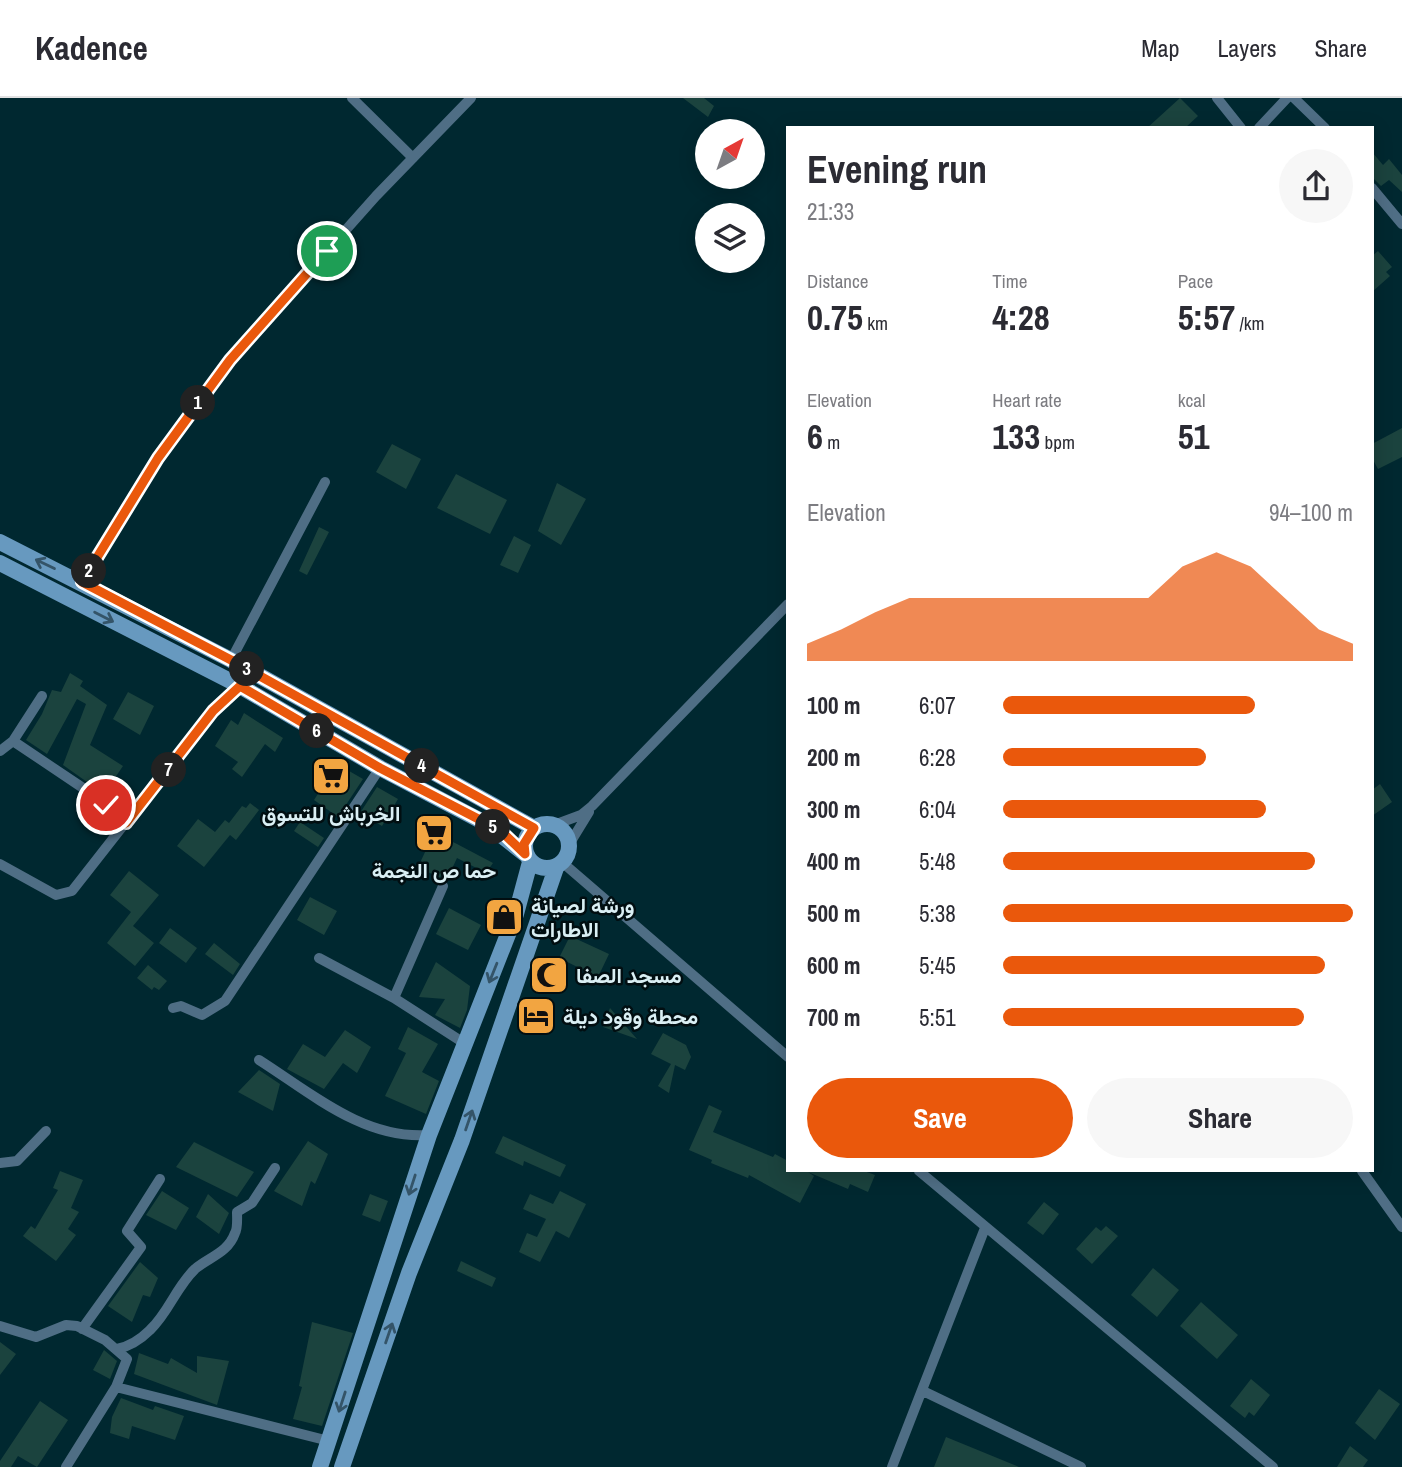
<!DOCTYPE html>
<html lang="en">
<head>
<meta charset="utf-8">
<style>
  :root { --surface:#fff; --page:#f7f7f7; --text:#2b2b33; --muted:#7c7c81; --line:#e1e1e2; --accent:#ea580c }
  body { margin:0; font-family:"Archivo Narrow",Vazirmatn,sans-serif; background:var(--page); color:var(--text); height:100vh; display:flex; flex-direction:column; font-size:26px; white-space:nowrap }
  * { box-sizing:border-box; margin:0 }
  p { font-size:23px; color:var(--muted) }
  .icon { flex:none; width:38px; height:38px; fill:none; stroke:currentColor; stroke-width:2; stroke-linecap:round; stroke-linejoin:round }
  .map { position:relative; flex:1; overflow:hidden }
  .side { position:absolute; left:786px; top:28px; width:588px; height:1046px; display:flex; flex-direction:column; background:var(--surface); border-radius:0px; box-shadow:0 4px 18px #0003 }
  .side>* { flex:none }
  .needle { width:46px; rotate:40deg }
  .buttons { position:absolute; left:695px; top:21px; display:grid; gap:14px }
  .buttons a { display:grid; place-items:center; width:70px; height:70px; border-radius:50%; background:var(--surface); box-shadow:0 4px 18px #0003; font-size:35px }
  .pin { position:absolute; display:grid; place-items:center; width:60px; height:60px; color:#fff; margin:-30px; border:4px solid #fff; border-radius:50%; box-shadow:0 2px 7px #0007 }
  .km { position:absolute; width:35px; height:35px; margin:-18px; border-radius:50%; background:#222; color:#fff; font-size:19px; line-height:35px; text-align:center }
  .round { display:grid; place-items:center; flex:none; width:74px; height:74px; border-radius:37px; background:var(--page) }
  .summary { display:flex; align-items:center; justify-content:space-between; height:119px; padding:0 21px }
  h1 { font-size:38px; font-weight:800; line-height:52px }
  .stats { display:grid; grid-template-columns:repeat(3,1fr); gap:10px; height:119px; padding:7px 21px }
  .stats div { display:grid; align-content:center }
  .stats b { font-size:35px; font-weight:800 }
  .stats small { font-size:19px; font-weight:400 }
  .stats p { font-size:19px }
  .chart { height:196px; padding:14px 21px }
  .chart p { display:flex; justify-content:space-between }
  .chart svg { width:100%; height:126px; margin-top:7px; fill:var(--accent); opacity:.7 }
  .primary-button { display:flex; gap:14px; margin-top:auto; padding:14px 21px }
  .primary-button a { flex:1; height:80px; border-radius:42px; background:var(--accent); color:#fff; font-size:28px; font-weight:800; line-height:80px; text-align:center }
  .primary-button a+a { background:var(--page); color:var(--text) }
  ul { padding:0 21px; list-style:none; font-size:23px }
  li { display:grid; grid-template-columns:112px 84px 1fr; align-items:center; height:52px }
  li i { height:18px; border-radius:9px; background:var(--accent) }
  header { display:flex; align-items:center; gap:42px; box-sizing:border-box; height:98px; padding:0 35px; background:var(--surface); border-bottom:2px solid var(--line) }
  header strong { font-size:33px }
  nav { display:flex; gap:38px; margin-inline-start:auto; font-size:24px }
  .map>svg:first-child { display:block }
  .building { fill:#1b433e }
  .lines { fill:none; stroke-linecap:round; stroke-linejoin:round }
  .minor { stroke:#4f6e85; stroke-width:10 }
  .secondary { stroke:#6799bf; stroke-width:16 }
  .oneway { stroke:#345468 }
  .route-casing { stroke:#fff; stroke-width:14 }
  .route { stroke:#ea580c; stroke-width:9 }
  .labels { text-anchor:middle; dominant-baseline:central; stroke-width:5; stroke-linejoin:round; paint-order:stroke }
  .poi-label { font-size:21px; font-weight:bold; fill:#daeff4; stroke:#010e11; text-anchor:start }
</style>
</head>
<body>
<header>
<strong>Kadence</strong>
<nav><a>Map</a><a>Layers</a><a>Share</a></nav>
</header>
<div class="map">
<svg width="1402" height="1369" viewBox="0 0 1402 1369">
  <rect width="100%" height="100%" fill="#002830"/>
  <path class="building" d="M683,0H704L714,8L708,19Z
    M1180,0L1198,18L1185,30H1147Z
    M1372,54L1383,67L1389,61L1402,77V94L1389,82L1381,88L1372,79Z
    M1378,153L1392,169L1386,174L1390,178L1372,194V158Z
    M1402,330V359L1378,371L1372,360V346Z
    M392,346L421,361L406,391L376,374Z
    M456,376L507,402L490,436L437,410Z
    M557,385L586,401L561,447L538,433Z
    M319,429L329,434L307,477L299,473Z
    M514,438L531,447L518,475L500,467Z
    M70,575L83,583L80,588L107,607L90,647L123,668L104,696L63,667L86,606L77,601L47,656L26,642L42,616L52,592L61,594Z
    M128,594L154,608L140,637L113,621Z
    M244,615L283,640L275,654L265,646L242,679L232,671L238,664L215,648L231,622L238,627Z
    M337,666L363,681L338,719L314,702Z
    M1380,686L1392,704L1372,718V692Z
    M377,689L398,701L382,728L360,715Z
    M250,705L259,712L236,742L230,737L204,769L177,748L198,721L215,734L225,722L229,725L242,708L246,710Z
    M300,724L324,740L318,749L294,733Z
    M434,735L457,746L493,765L486,775L457,760L450,775L443,772L440,780L418,769Z
    M129,773L159,797L133,828L154,845L135,868L107,845L131,814L110,797Z
    M310,799L337,813L324,837L297,822Z
    M449,810L481,827L468,852L436,836Z
    M170,830L197,850L186,865L159,845Z
    M570,838L609,856L598,879L559,860Z
    M214,845L240,866L233,877L205,856Z
    M436,864L470,888L467,912L460,930L435,917L445,901L419,899Z
    M148,867L167,883L159,892L154,889L152,892L137,880Z
    M610,910L622,924L637,941L603,929Z
    M408,929L438,946L422,974L439,983L426,1016L385,998L406,955L398,951Z
    M345,932L371,949L357,975L343,965L324,991L287,971L303,946L325,959Z
    M663,935L686,947L691,959L685,972L675,967L669,995L658,988L671,966L651,956Z
    M259,972L280,986L273,1013L238,994Z
    M709,1007L722,1013L713,1034L773,1059L775,1056L788,1063V1073H864L875,1077L868,1094L850,1086L848,1091L808,1074L814,1078L800,1105L749,1077L748,1080L711,1065L712,1062L689,1052Z
    M503,1038L566,1067L560,1079L524,1063L523,1068L495,1055Z
    M308,1043L328,1056L315,1086L311,1083L302,1108L274,1093Z
    M194,1044L254,1074L237,1099L176,1069Z
    M60,1073L83,1082L71,1110L79,1114L68,1131L76,1137L56,1163L23,1138L31,1128L35,1131L58,1092L53,1090Z
    M162,1093L189,1110L176,1132L146,1117Z
    M560,1093L586,1106L569,1140L556,1133L540,1164L519,1154L527,1135L537,1139L546,1121L523,1111L530,1096L553,1106Z
    M208,1096L229,1115L219,1136L196,1119Z
    M370,1096L388,1103L380,1124L362,1117Z
    M1044,1104L1059,1116L1043,1137L1027,1125Z
    M1106,1128L1118,1138L1092,1166L1076,1151L1096,1129L1101,1133Z
    M461,1163L496,1180L492,1189L457,1173Z
    M140,1164L158,1180L150,1199L143,1197L132,1224L108,1208Z
    M1153,1170L1179,1192L1157,1219L1131,1197Z
    M1201,1204L1238,1237L1217,1261L1180,1228Z
    M312,1224L353,1235L322,1328L293,1321L302,1289L299,1288Z
    M0,1244L16,1256L0,1277Z
    M104,1252L117,1263L110,1281L93,1272Z
    M139,1255L168,1266L171,1260L197,1275V1258L229,1263L217,1307L134,1276Z
    M1251,1281L1270,1297L1254,1318L1249,1314L1245,1320L1230,1308Z
    M1379,1291L1400,1306L1375,1342L1355,1325Z
    M121,1300L153,1312L155,1308L184,1318L175,1342L132,1328L129,1341L110,1335L112,1319Z
    M40,1303L68,1322L37,1369L18,1358L11,1369H0V1363Z
    M946,1339L1019,1369H934Z
    M1350,1348L1368,1362L1363,1369H1337Z"/>
  <g class="lines">
    <path class="minor" d="M352,0L413,60
      M1217,0L1241,30
      M1294,0L1325,30
      M1259,30L1287,0
      M1372,90L1402,126
      M82,484L157,360L230,262L376,98L471,0
      M231,562L325,384
      M42,598L13,643L89,694L126,725
      M0,653L13,643
      M554,727L581,717L592,708L788,506
      M570,745L589,714
      M563,765L788,959
      M0,766L56,797L72,793L213,613L240,588
      M319,860L394,900L464,945
      M394,900L443,788
      M173,910L181,908L202,917L225,903L380,670
      M259,962C311,995 364,1042 429,1037
      M0,1065L17,1063L46,1033
      M919,1073L1273,1369
      M1362,1073L1402,1129
      M0,1228L36,1239L66,1227L77,1228L105,1242L127,1261L116,1289
      M82,1231L141,1149L127,1133L160,1081
      M117,1251C131,1248 140,1242 150,1232C169,1214 176,1189 195,1171C209,1159 228,1155 235,1135C238,1130 237,1120 237,1114L252,1105L275,1070
      M923,1293L1081,1369
      M66,1369L116,1289L329,1343
      M892,1369L985,1130"/>
    <path class="secondary" d="M0,444L231,562L534,730
      M0,465L240,588L380,670L487,726L525,756
      M525 748a22 22 0 1 1 44 0a22 22 0 1 1-44 0Z
      M320,1369L429,1037L516,816L530,764
      M342,1369L409,1175L462,1042L556,770"/>
  </g>
  <defs><path id="oneway-shaft" d="M-6 0H5M1.5-3L5.5 0L1.5 3" fill="none" stroke-width="1.6" stroke-linecap="round" stroke-linejoin="round" transform="scale(1.75)"/></defs>
  <g class="oneway">
    <use href="#oneway-shaft" transform="translate(45 466) rotate(-154)"/>
    <use href="#oneway-shaft" transform="translate(104 519) rotate(27)"/>
    <use href="#oneway-shaft" transform="translate(493 875) rotate(112)"/>
    <use href="#oneway-shaft" transform="translate(469 1022) rotate(-71)"/>
    <use href="#oneway-shaft" transform="translate(412 1087) rotate(108)"/>
    <use href="#oneway-shaft" transform="translate(389 1235) rotate(-71)"/>
    <use href="#oneway-shaft" transform="translate(342 1304) rotate(108)"/>
  </g>
  <g class="lines">
    <defs>
      <path id="route" d="M106,707L126,725L213,613L240,588L380,670L488,726L504,736L525,756L524,746L534,730L231,562L82,484L158,360L230,262L327,153"/>
    </defs>
    <use href="#route" class="route-casing"/>
    <use href="#route" class="route"/>
  </g>
  <defs>
    <symbol id="supermarket-square" viewBox="-11 -11 22 22"><rect x="-9" y="-9" width="18" height="18" rx="4" fill="#f2a541" stroke="#010e11"/><path d="M-6-5.5h2.5l.6 2H6L4.5 2H-2.5L-4.4-4H-6ZM-1.5 3.2a1.3 1.3 0 1 0 .1 0ZM3 3.2a1.3 1.3 0 1 0 .1 0Z" fill="#111"/></symbol>
    <symbol id="shop-square" viewBox="-11 -11 22 22"><rect x="-9" y="-9" width="18" height="18" rx="4" fill="#f2a541" stroke="#010e11"/><path d="M-5-2.5h2.3a2.7 3.5 0 0 1 5.4 0H5L5.5 6h-11ZM-1.5-2.5h3a1.5 2.3 0 0 0-3 0Z" fill="#111"/></symbol>
    <symbol id="mosque-square" viewBox="-11 -11 22 22"><rect x="-9" y="-9" width="18" height="18" rx="4" fill="#f2a541" stroke="#010e11"/><path d="M3.5-4.9A6 6 0 1 0 3.5 4.9A5 5 0 1 1 3.5-4.9Z" fill="#111"/></symbol>
    <symbol id="hotel-square" viewBox="-11 -11 22 22"><rect x="-9" y="-9" width="18" height="18" rx="4" fill="#f2a541" stroke="#010e11"/><path d="M-6-4.5h1.5V1H6V5H4.5V3h-9V5H-6ZM-4 0a1.8 1.8 0 1 1 3.6 0ZM.5 0V-2.5h3Q6-2.5 6 0Z" fill="#111"/></symbol>
  </defs>
  <g fill-rule="evenodd">
    <use href="#supermarket-square" x="309" y="656" width="44" height="44"/>
    <use href="#supermarket-square" x="412" y="713" width="44" height="44"/>
    <use href="#shop-square" x="482" y="797" width="44" height="44"/>
    <use href="#mosque-square" x="527" y="855" width="44" height="44"/>
    <use href="#hotel-square" x="514" y="896" width="44" height="44"/>
  </g>
  <g class="labels">
    <g class="poi-label">
      <text x="331" y="715" text-anchor="middle">الخرباش للتسوق</text>
      <text x="434" y="772" text-anchor="middle">حما ص النجمة</text>
      <text x="531" y="807">ورشة لصيانة<tspan x="531" dy="24">الاطارات</tspan></text>
      <text x="576" y="877">مسجد الصفا</text>
      <text x="563" y="918">محطة وقود ديلة</text>
    </g>
  </g>
</svg>
<div class="buttons">
<a><svg class="needle" viewBox="-14 -14 28 28"><path d="M0-13l5 13h-10z" fill="#e53935"/><path d="M0 13l5-13h-10z" fill="#7c7c81"/></svg></a>
<a><svg class="icon" aria-label="layers" viewBox="0 0 24 24"><path d="M12 4l9 5-9 5-9-5zM3 14l9 5 9-5"/></svg></a>
</div>
<div class="pin" style="left:327px;top:153px;background:#1e9e55"><svg class="icon" aria-label="arrive" viewBox="0 0 24 24"><path d="M6 21V4h12l-3 4 3 4H6"/></svg></div>
<div class="pin" style="left:106px;top:707px;background:#d93025"><svg class="icon" aria-label="check" viewBox="0 0 24 24"><path d="M5 12l5 5 9-10"/></svg></div>
<b class="km" style="left:198px;top:305px">1</b>
<b class="km" style="left:89px;top:473px">2</b>
<b class="km" style="left:247px;top:571px">3</b>
<b class="km" style="left:422px;top:668px">4</b>
<b class="km" style="left:493px;top:729px">5</b>
<b class="km" style="left:317px;top:633px">6</b>
<b class="km" style="left:169px;top:672px">7</b>
<section class="side">
<div class="summary"><div><h1>Evening run</h1><p>21:33</p></div><a class="round"><svg class="icon" aria-label="share" viewBox="0 0 24 24"><path d="M12 15V3M7 8l5-5 5 5M5 13v7h14v-7"/></svg></a></div>
<div class="stats">
<div><p>Distance</p><b>0.75<small> km</small></b></div>
<div><p>Time</p><b>4:28</b></div>
<div><p>Pace</p><b>5:57<small> /km</small></b></div>
</div>
<div class="stats">
<div><p>Elevation</p><b>6<small> m</small></b></div>
<div><p>Heart rate</p><b>133<small> bpm</small></b></div>
<div><p>kcal</p><b>51</b></div>
</div>
<div class="chart"><p><span>Elevation</span>94–100 m</p>
<svg viewBox="0 0 160 44" preserveAspectRatio="none"><path d="M0 44V38L10 33L20 27L30 22L40 22L50 22L60 22L70 22L80 22L90 22L100 22L110 11L120 6L130 11L140 22L150 33L160 38V44z"/></svg>
</div>
<ul>
<li><b>100 m</b>6:07<i style="width:72%"></i></li>
<li><b>200 m</b>6:28<i style="width:58%"></i></li>
<li><b>300 m</b>6:04<i style="width:75%"></i></li>
<li><b>400 m</b>5:48<i style="width:89%"></i></li>
<li><b>500 m</b>5:38<i style="width:100%"></i></li>
<li><b>600 m</b>5:45<i style="width:92%"></i></li>
<li><b>700 m</b>5:51<i style="width:86%"></i></li>
</ul>
<div class="primary-button"><a>Save</a><a>Share</a></div>
</section>
</div>
</body>
</html>
